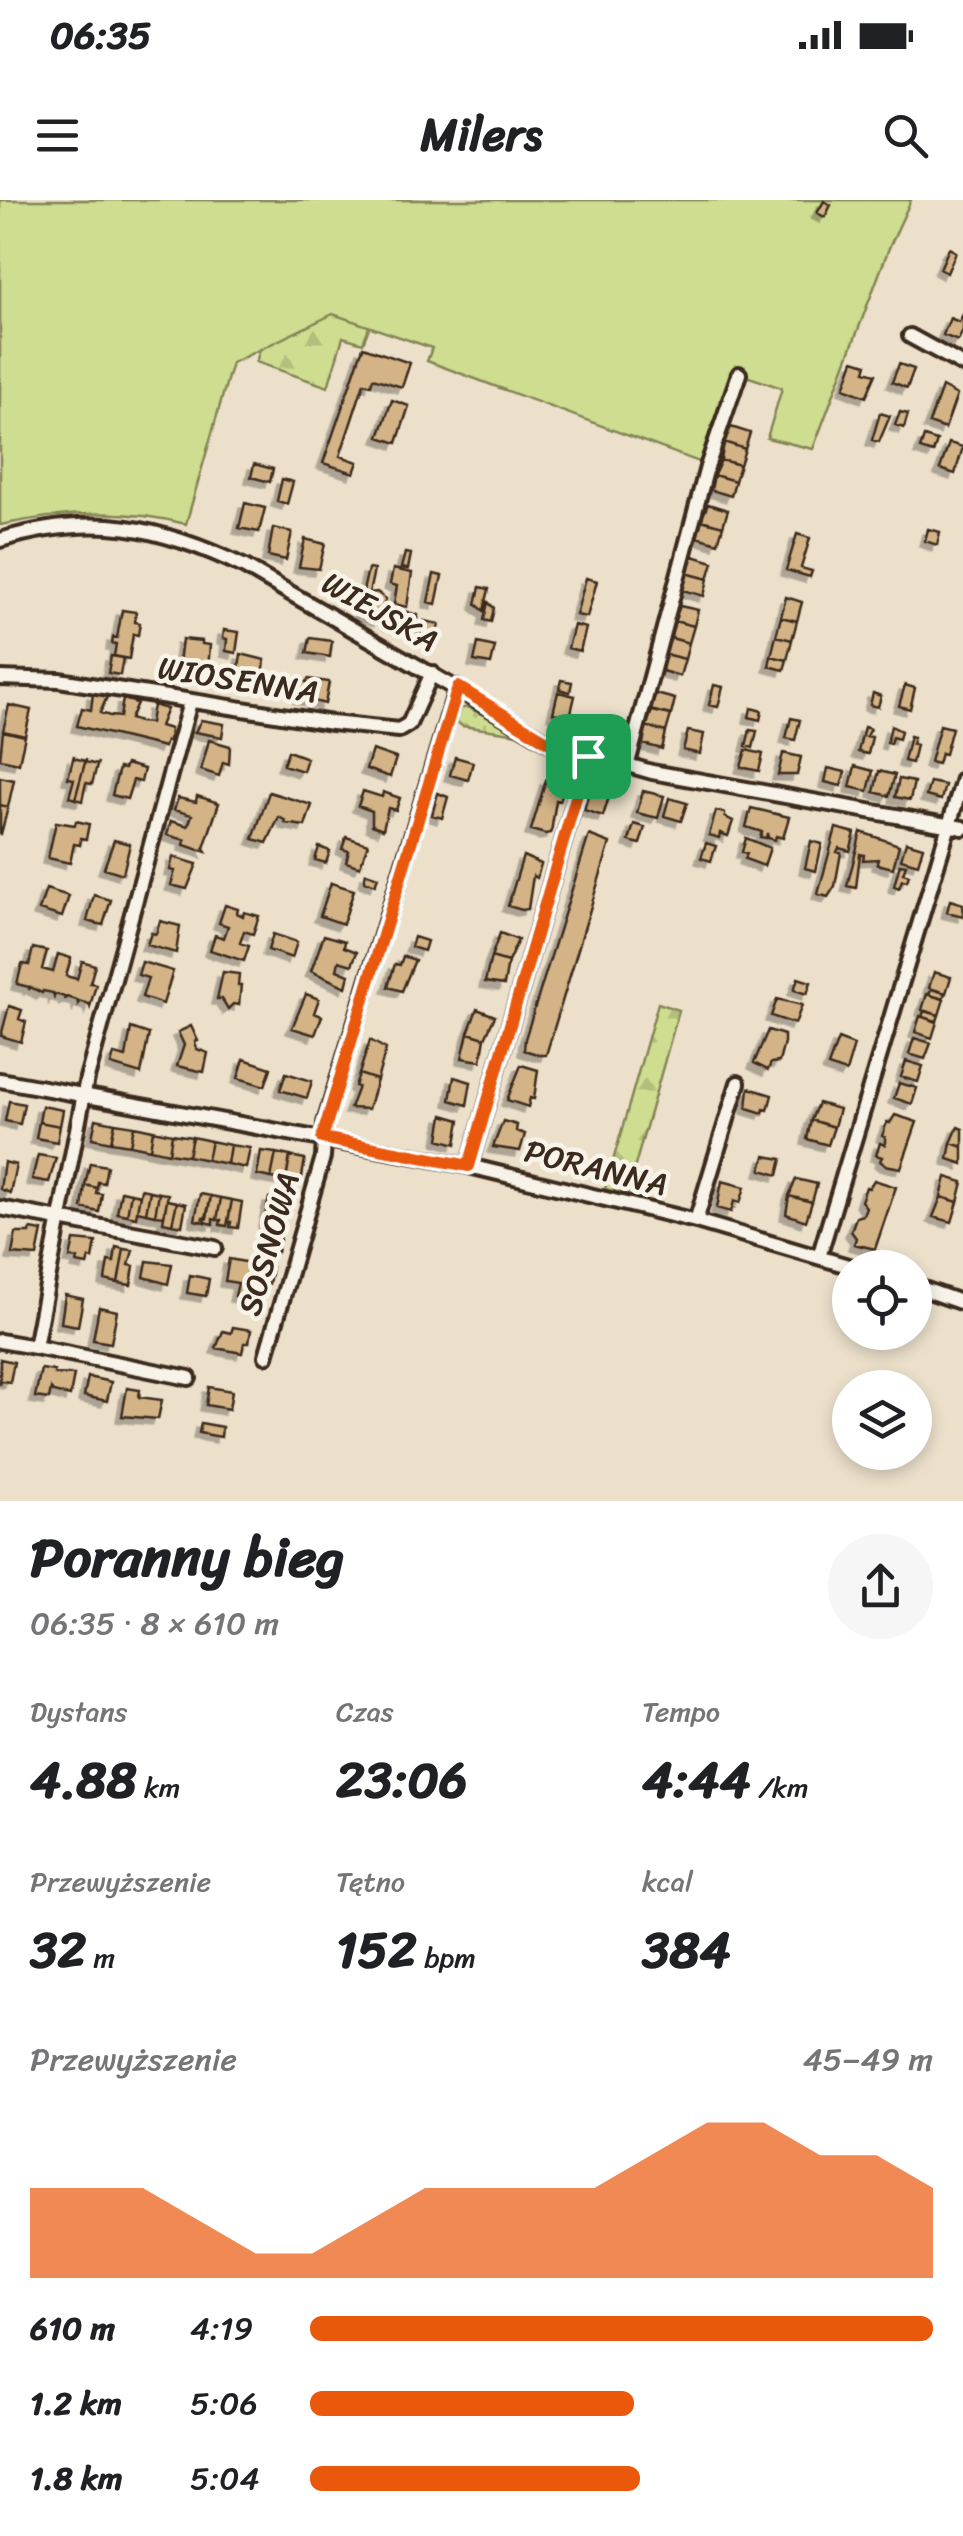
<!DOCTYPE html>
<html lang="pl">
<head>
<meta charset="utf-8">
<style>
  :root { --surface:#fff; --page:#f6f6f6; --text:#202124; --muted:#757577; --accent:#ea580c }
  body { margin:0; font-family:Sriracha,sans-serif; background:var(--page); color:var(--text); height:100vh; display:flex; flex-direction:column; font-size:38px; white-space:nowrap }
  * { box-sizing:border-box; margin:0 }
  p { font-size:32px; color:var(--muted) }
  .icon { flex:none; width:55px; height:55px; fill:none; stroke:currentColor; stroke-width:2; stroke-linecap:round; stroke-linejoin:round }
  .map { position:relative; height:1301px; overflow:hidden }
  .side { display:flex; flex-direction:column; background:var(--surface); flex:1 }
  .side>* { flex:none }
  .buttons { position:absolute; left:832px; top:1050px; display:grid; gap:20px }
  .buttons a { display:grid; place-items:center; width:100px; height:100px; border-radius:50%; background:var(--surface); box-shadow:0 5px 15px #0003; font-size:50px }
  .pin { position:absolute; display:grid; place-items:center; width:85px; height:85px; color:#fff; margin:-42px; border-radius:20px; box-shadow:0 5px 15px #0006 }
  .round { display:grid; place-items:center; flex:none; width:105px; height:105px; border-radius:52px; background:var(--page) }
  .headline { display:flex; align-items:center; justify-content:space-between; height:170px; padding:0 30px }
  h1 { font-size:55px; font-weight:800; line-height:75px }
  .metrics { display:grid; grid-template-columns:repeat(3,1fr); gap:15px; height:170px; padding:10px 30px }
  .metrics div { display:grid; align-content:center }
  .metrics b { font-size:50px; font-weight:800 }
  .metrics small { font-size:28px; font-weight:400 }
  .metrics p { font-size:28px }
  .chart { height:280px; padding:20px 30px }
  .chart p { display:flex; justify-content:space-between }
  .chart svg { width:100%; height:180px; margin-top:10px; fill:var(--accent); opacity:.7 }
  ul { padding:0 30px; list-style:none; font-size:32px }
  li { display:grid; grid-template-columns:160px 120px 1fr; align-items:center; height:75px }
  li i { height:25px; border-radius:12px; background:var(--accent) }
  .status { display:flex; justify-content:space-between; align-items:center; height:70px; padding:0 50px; background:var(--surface); direction:ltr }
  .status svg { height:28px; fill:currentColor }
  header { display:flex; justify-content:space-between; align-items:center; height:130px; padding:0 30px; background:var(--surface); font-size:45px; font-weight:800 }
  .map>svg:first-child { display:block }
  .grass { fill:url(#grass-dots); stroke:#848457; stroke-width:2.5 }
  .forest { fill:url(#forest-firs); stroke:#848457; stroke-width:2.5 }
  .park { fill:#cedd90; stroke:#848457; stroke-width:2.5 }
  .building { fill:#d4b487; stroke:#3b2a1e; stroke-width:2.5; filter:url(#shadow) }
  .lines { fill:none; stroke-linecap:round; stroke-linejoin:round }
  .minor-casing { stroke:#3b2a1e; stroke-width:20 }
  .minor { stroke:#f7f3e8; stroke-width:12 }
  .route-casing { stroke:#fff; stroke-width:20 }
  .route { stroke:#ea580c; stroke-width:12 }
  .labels { text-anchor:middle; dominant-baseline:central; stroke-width:9; stroke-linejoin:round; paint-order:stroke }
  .street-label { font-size:32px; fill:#3b2a1e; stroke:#f7f3e8 }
</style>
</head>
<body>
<div class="status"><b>06:35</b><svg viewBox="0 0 49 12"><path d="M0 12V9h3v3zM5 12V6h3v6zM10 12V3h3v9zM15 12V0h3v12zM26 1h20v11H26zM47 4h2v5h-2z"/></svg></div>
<header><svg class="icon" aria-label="menu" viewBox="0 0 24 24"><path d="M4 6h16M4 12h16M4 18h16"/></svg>Milers<svg class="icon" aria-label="search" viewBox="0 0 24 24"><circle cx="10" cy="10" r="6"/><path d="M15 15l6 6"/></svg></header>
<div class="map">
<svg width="963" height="1301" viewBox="0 0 963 1301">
  <defs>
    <pattern id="grass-dots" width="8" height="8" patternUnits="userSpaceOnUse" patternTransform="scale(2.5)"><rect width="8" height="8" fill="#cedd90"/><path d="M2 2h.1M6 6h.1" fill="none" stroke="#b2be7c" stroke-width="1.8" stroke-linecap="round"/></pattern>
    <pattern id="forest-firs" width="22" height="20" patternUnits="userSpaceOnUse" patternTransform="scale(2.5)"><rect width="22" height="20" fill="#cedd90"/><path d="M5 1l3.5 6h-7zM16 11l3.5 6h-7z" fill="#b2be7c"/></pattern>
    <filter id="shadow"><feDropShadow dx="-5.5" dy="5.5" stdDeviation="0" flood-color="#0004"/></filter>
  </defs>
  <rect width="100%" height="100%" fill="#ece0cb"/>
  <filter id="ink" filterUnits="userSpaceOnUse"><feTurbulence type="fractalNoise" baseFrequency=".01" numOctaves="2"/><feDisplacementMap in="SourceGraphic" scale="20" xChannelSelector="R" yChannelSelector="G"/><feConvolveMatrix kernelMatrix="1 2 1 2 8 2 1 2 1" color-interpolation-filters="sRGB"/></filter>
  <g filter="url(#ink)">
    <path class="grass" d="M467,507L517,531L519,534L462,526L456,521L460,509Z"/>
    <path class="forest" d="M307,0H418L363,143L343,137L328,187L256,162Z
      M658,803L679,810L627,994L605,989Z"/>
    <path class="park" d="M0,0H911L889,48L813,249L767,238L782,188L737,173L707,265L427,161L432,148L333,114L232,163L186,324C122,308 64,312 0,325Z"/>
    <path class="building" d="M824,1L831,5L825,17L817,13Z
      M949,48L956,52L947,73L940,69Z
      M963,114V130L958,141L943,135L950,118L959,122Z
      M363,147L410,163L402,187L373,178L371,185L364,183L340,256L358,262L354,273L323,263Z
      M854,160L867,164L865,171L876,174L866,197L844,188Z
      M899,164L914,169L907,188L892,182Z
      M942,187L957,195L945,229L929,223Z
      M392,200L409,206L397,243L379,237Z
      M900,212L908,214L904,228L895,225Z
      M880,213L890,216L879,242L872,240Z
      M731,227L750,233L745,249L724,242Z
      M924,237L937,241L933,253L920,249Z
      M724,242L745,249L740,265L721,260Z
      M949,243L963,247L955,274L940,269Z
      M721,260L740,265L735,281L714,275Z
      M254,264L273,269L270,282L251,277Z
      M714,275L735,281L731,296L711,290Z
      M282,279L293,282L287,304L277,301Z
      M245,303L265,308L259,332L239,328Z
      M708,304L728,310L723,326L701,320Z
      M701,320L723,326L718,343L697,337Z
      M273,328L292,332L286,360L268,356Z
      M928,329L940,332L937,345L925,341Z
      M797,334L810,338L801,368L812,371L810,377L786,370Z
      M305,339L325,344L319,369L299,367Z
      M405,353L411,354L408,369L401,368Z
      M693,356L713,362L708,379L686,373Z
      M368,369L374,370L369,393L377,392L386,399L379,420L359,414L366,393L363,391Z
      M393,369L412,373L407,407L394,404L397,386L390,384Z
      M686,373L708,379L704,396L683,390Z
      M434,374L442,376L436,404L428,402Z
      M586,378L597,381L587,417L576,415Z
      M480,387L489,389L484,411L476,404Z
      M786,397L802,402L797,421L781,417Z
      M488,402L494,408L491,422L484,420Z
      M680,406L698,410L694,426L674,421Z
      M393,408L418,415L414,429L389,424Z
      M122,410L136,412L135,422L140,423L138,435L133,434L129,459L114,456L116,444H112L113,437L117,438Z
      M781,417L797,421L792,440L776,436Z
      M424,421L439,424L435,442L420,438Z
      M674,421L694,426L689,443L671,438Z
      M574,425L586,428L580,451L568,448Z
      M224,430L239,432L236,453L226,451L227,439L223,438Z
      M776,436L792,440L787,460L771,456Z
      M310,438L332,441L330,457L307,453Z
      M671,438L689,443L685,459L664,454Z
      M182,439L202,441V444L210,445L208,470L194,468V473L178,471Z
      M478,443L495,447L491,464L474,461Z
      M241,454L265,460L262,484L237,481Z
      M664,454L685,459L680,476L662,471Z
      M111,456L123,458L120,475L108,473Z
      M771,456L787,460L784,470L769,466Z
      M308,479L329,482L325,504L299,497L301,481L307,482Z
      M561,480L572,482L570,492L559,489Z
      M714,485L723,487L718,507L709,505Z
      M905,485L915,488L910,509L899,506Z
      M558,492L575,496L570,517L553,513Z
      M93,493L107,497L100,513L110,516L120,517L123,499L137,503L130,519L139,522L150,523L153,505L167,509L160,526L170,529L169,542L166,541L164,547L77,526L82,508L91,510Z
      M873,493L881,496L878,507L870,505Z
      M656,494L675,499L671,515L650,510Z
      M9,505L31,510L25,536L3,531Z
      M751,508L762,511L760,520L749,517Z
      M652,511L671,515L666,532L646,526Z
      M791,518L800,520L795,540L786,538Z
      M201,520L224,524L222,537L195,532Z
      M940,525L952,528L945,554L941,553L938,564L930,562Z
      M646,526L666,532L662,549L643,544Z
      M891,526L901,531L899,539L892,537L890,544L887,543Z
      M864,527L870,529L866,536L872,537L868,554L858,552Z
      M750,530L757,531L753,548L746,546Z
      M3,531L25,536L19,563L0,559Z
      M688,531L704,534L700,554L683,550Z
      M910,536L914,537L912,544L916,545L912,563L904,561Z
      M209,540L230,546L229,564L223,562L219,576L201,570Z
      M372,550L396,558L390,577L366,569Z
      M746,550L763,554L759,571L741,567Z
      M288,551L307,558L303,571L283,565Z
      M783,553L801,557L797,575H778Z
      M74,555V558L85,561L86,559L75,599L69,597L74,579L68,578Z
      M455,557L473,562L468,580L450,575Z
      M86,559V562L97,565L98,562L92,584L86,583L82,601L75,599Z
      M126,564L144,569L141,582L133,580L127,599L112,595L119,568L124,569Z
      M855,566L873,571L868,591L850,587Z
      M828,568L845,572L841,586L825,582Z
      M879,571L895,575L889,596L874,592Z
      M0,577L14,580L8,607L0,605Z
      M899,579L914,582L910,600L895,597Z
      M546,580L564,588L560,601L556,600L551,633L545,634L531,630Z
      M930,582L945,585L941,600L926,596Z
      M591,585L611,591L603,616L584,610Z
      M363,591L382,597L383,592L400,598L396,610L388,608L383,629L372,625V611L358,606Z
      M643,591L664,596L658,618L637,613Z
      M269,592L312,605L305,626L285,623L286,621L279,617L267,643L253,639Z
      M438,593L448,597L442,618L432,615Z
      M197,596L219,603L204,648L206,652L184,645L185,640L167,635L171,621L188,626L192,615L174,610L178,598L196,602Z
      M669,598L687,603L681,621L664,616Z
      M0,605L8,607L1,634H0Z
      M751,608L789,617L783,638L776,636L775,640L768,638L767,633L766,638L760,637L762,632L746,627Z
      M716,611L725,613V617L733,621L728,636L720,633L719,638L709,635Z
      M76,621L89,624L86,639L81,638L80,645L74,644L70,663L48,658L56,622L75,625Z
      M634,624L645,627L640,644L629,641Z
      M836,628L855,633L850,651L839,648L837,652L841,653L835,686L828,697L818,694Z
      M861,632L899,645L893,668L877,664L878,659L863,660L864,655L860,654L856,688L847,686Z
      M589,635L610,643L546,855H540L524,850L525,839Z
      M346,637L368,644L360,667L346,662L349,651L342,649Z
      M746,638L770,648L764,666L745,659L747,653L742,652Z
      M114,640L130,644L123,674L104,668Z
      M811,641L822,644L816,671L805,668Z
      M906,642L923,647L918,664L901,659Z
      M706,643L716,646L711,661L701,658Z
      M319,647L330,651L326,663L315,660Z
      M523,656L541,664L537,678L533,676L528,709L522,710L508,706Z
      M173,657L197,664L187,689L171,685L175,671L170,670Z
      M900,664L906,665L903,673L909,675L907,681L902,680L899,688L894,686Z
      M366,673L378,677L375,685L364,681Z
      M331,683L354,690L343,724L320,716Z
      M46,689L69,696L62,717L39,710Z
      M94,695L111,700L103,725L87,721Z
      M950,700L963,704V716L947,712Z
      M225,705L238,709L237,713L243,716L244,712L259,716L253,734L244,731L240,743L249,746L244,761L210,750L215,735L224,738L228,726L219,723Z
      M160,721L180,726L176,753L147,745L151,733L156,734Z
      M500,733L518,740L508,762L491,757Z
      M273,734L297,742L292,758L268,750Z
      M324,735L345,741L344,747L357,752L352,765L339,761L337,770L349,775L346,787L311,771Z
      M414,737L427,741L424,751L411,747Z
      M33,748L47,751L42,769L53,772L58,754L71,758L66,776L77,779L82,761L95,765L90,783L96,784L90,807L89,804L79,801L78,804L77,800L67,797L64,800L65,797L55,794L54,797L53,793L43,791L42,793L30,787L29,790V787L17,784L22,764L29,765Z
      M403,756L415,760L402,791L388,787L395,764L400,765Z
      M491,757L508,762L504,785L485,782Z
      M142,762L173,771L163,804L142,797L148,778L138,775Z
      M223,772L239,774L238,785H241L239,805L233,804L228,809L222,799H217Z
      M934,772L951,777L946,793L929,788Z
      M798,778L811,782L807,794L794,790Z
      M931,789L945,793L943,799L929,795Z
      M306,794L319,799L314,813L322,816L315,835L292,828Z
      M927,794L944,799L939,815L922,810Z
      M777,799L802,805L795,824L771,816Z
      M9,806L22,810L19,819L26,822L21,842L1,836Z
      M477,809L495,816L485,838L468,833Z
      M924,811L939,815L937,821L922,817Z
      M920,816L937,822L932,838L915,832Z
      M191,826L198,841L195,842L197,849L208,853L204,872L177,866L184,845L178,832Z
      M131,828L149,834L141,874L111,865L114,854L126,857Z
      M768,830L784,835V843L779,862L771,863L768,870L754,863Z
      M468,833L485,838L481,861L462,858Z
      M914,838L931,843L925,859L909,854Z
      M838,839L854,845L846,872L828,866Z
      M370,840L386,849L377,880L359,874Z
      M244,859L271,868L265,886L238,878Z
      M906,861L923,866L918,882L901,877Z
      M521,865L538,870L534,899L530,898L528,907L507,900Z
      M286,873L312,881L307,898L280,890Z
      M359,874L377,880L368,909L350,908L358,887L355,886Z
      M454,877L471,882L467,905L450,900Z
      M899,883L917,888L912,904L894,898Z
      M749,888L772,895L768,910L764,909L763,913L747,908Z
      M9,901L24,904L20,924L5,921Z
      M818,903L839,909L834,927L811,920Z
      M42,906L63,910L60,926L39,922Z
      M443,915L460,920L456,944L439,939Z
      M895,915L917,922L901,968L885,965L880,961L882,957L876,955L880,943L885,945V937L882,936L887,922L890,923Z
      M96,919L115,923L111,942L92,938Z
      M811,920L834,927L828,945L807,939Z
      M503,921L517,925L516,931L525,934L520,951L493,947Z
      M39,922L60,926L57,942L36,938Z
      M115,923L134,926L130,945L111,942Z
      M134,926L153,930L150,949L130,945Z
      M958,927L963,929V947L951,943Z
      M153,930L172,934L169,953L150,949Z
      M172,934L192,937L188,956L169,953Z
      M192,937L211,941L207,960L188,956Z
      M211,941L230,945L227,964L207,960Z
      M951,943L963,947V964L948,959Z
      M230,945L250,948L246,968L227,964Z
      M261,951L276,953L271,978L257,975Z
      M276,953L290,956L286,980L271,978Z
      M38,955L56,958L49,982L32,979Z
      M290,956L305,959L301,983L286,980Z
      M765,956L782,959L778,975L761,970Z
      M4,962L16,965L10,993L0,989Z
      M90,963L107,966L104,983L98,982L97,988L85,985Z
      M946,977L963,982L958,1002L941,997Z
      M796,979L817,984L812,1002L789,996Z
      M874,980L896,987L875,1049L854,1044L856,1038L851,1031L856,1017L863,1015L866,1007L861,1001L866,987L869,988Z
      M722,981L745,987L740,1003L734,1001L731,1012L717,1008Z
      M85,985L97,988L96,993L102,994L99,1012L82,1008Z
      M141,989L150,991L146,1013L137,1011Z
      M121,991L131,993L127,1015L117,1013Z
      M150,991L159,993L155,1015L146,1013Z
      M131,993L140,995L136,1017L127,1015Z
      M159,993L168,994L164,1016L155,1015Z
      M200,994L211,996L207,1018L203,1017L202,1022L195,1020Z
      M211,996L221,998L217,1020L213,1019V1024L205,1022Z
      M789,996L812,1002L806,1021L786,1014Z
      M941,997L958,1002L952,1022L933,1017Z
      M221,998L232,1000L227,1026L220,1025L221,1020H217Z
      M269,998L287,1001L284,1019L279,1018L278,1023L264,1021Z
      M167,1000L177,1002L172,1024L163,1022Z
      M232,1000L242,1002L238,1028L230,1027L231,1022H228Z
      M177,1002L186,1004L182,1026L172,1024Z
      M264,1021L278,1023L276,1034L281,1035L277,1052L260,1049Z
      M31,1029L42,1031L37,1056L12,1054L16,1033H30Z
      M74,1040L96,1042L93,1059L89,1058L87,1065L77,1063L78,1059L70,1058Z
      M116,1047L124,1049L118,1083L105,1080L108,1061L114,1062Z
      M124,1049L133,1050L129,1065L134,1066L131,1085L118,1083Z
      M229,1059L272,1067L269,1084L255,1081L254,1099L235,1096L238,1083L225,1081Z
      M147,1061L172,1064L168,1084L144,1077Z
      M190,1075L209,1079L206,1096L187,1093Z
      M65,1095L83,1099L78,1126L61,1123Z
      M99,1107L117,1111L111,1143L93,1140Z
      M233,1127L251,1130L249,1143H244L242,1153L216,1148L223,1131L231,1133Z
      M0,1159L14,1162L10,1182L1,1181L0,1185Z
      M41,1169L54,1171V1174L74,1175L70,1196L53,1192L51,1189L49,1199L35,1197Z
      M88,1177L111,1182L107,1201L84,1196Z
      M209,1187L232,1191L229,1209L206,1205Z
      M127,1188L140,1190L139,1197L162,1200L158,1219L122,1216Z
      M201,1223L222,1227L221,1237L199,1233Z"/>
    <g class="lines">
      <defs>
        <path id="minor" d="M910,136L963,165
          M0,340C93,312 160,326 245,367L550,543L652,572L963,628
          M0,478L59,480L332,523L399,530L409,524L432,473
          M627,567L707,267L739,174
          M0,880L469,966L696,1021L855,1068
          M469,966L588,556
          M0,1008L215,1048
          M696,1021L738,883
          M819,1057L963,579
          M915,1086L963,1103
          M0,1141L35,1147L87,878L190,502
          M35,1147L189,1178
          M266,1156L323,957L325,923L457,487"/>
      </defs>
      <use href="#minor" class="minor-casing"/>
      <use href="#minor" class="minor"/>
    </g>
  </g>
  <g class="lines" filter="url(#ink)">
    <defs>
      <path id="route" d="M458,487L550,543L588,556L469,966L322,938Z"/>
    </defs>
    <use href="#route" class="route-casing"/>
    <use href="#route" class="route"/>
  </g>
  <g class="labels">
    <g class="street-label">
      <text transform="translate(380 412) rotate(30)">WIEJSKA</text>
      <text transform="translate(238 480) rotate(9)">WIOSENNA</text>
      <text transform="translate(596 968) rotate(14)">PORANNA</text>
      <text transform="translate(269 1044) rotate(-74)">SOSNOWA</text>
    </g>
  </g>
</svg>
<div class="buttons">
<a><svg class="icon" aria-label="locate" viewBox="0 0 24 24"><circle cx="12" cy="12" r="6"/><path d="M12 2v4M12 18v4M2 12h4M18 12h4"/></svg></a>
<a><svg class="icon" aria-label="layers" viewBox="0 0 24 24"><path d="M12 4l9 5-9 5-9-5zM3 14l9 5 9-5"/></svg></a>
</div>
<div class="pin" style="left:588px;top:556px;background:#1e9e55"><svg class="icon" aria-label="arrive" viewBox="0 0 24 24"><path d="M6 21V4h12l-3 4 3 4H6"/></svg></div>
</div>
<section class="side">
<div class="headline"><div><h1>Poranny bieg</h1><p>06:35 · 8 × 610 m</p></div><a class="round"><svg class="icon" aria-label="share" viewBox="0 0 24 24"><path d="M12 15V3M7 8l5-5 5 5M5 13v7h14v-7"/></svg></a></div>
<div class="metrics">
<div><p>Dystans</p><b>4.88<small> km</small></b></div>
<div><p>Czas</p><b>23:06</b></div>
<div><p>Tempo</p><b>4:44<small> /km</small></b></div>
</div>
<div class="metrics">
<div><p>Przewyższenie</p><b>32<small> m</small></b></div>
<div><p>Tętno</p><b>152<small> bpm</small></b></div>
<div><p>kcal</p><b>384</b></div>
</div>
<div class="chart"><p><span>Przewyższenie</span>45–49 m</p>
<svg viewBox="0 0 160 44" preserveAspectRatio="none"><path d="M0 44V22L10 22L20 22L30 30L40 38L50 38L60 30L70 22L80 22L90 22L100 22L110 14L120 6L130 6L140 14L150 14L160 22V44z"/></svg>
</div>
<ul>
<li><b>610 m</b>4:19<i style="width:100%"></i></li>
<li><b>1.2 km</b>5:06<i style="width:52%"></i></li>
<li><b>1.8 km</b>5:04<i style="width:53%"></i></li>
</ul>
</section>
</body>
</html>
